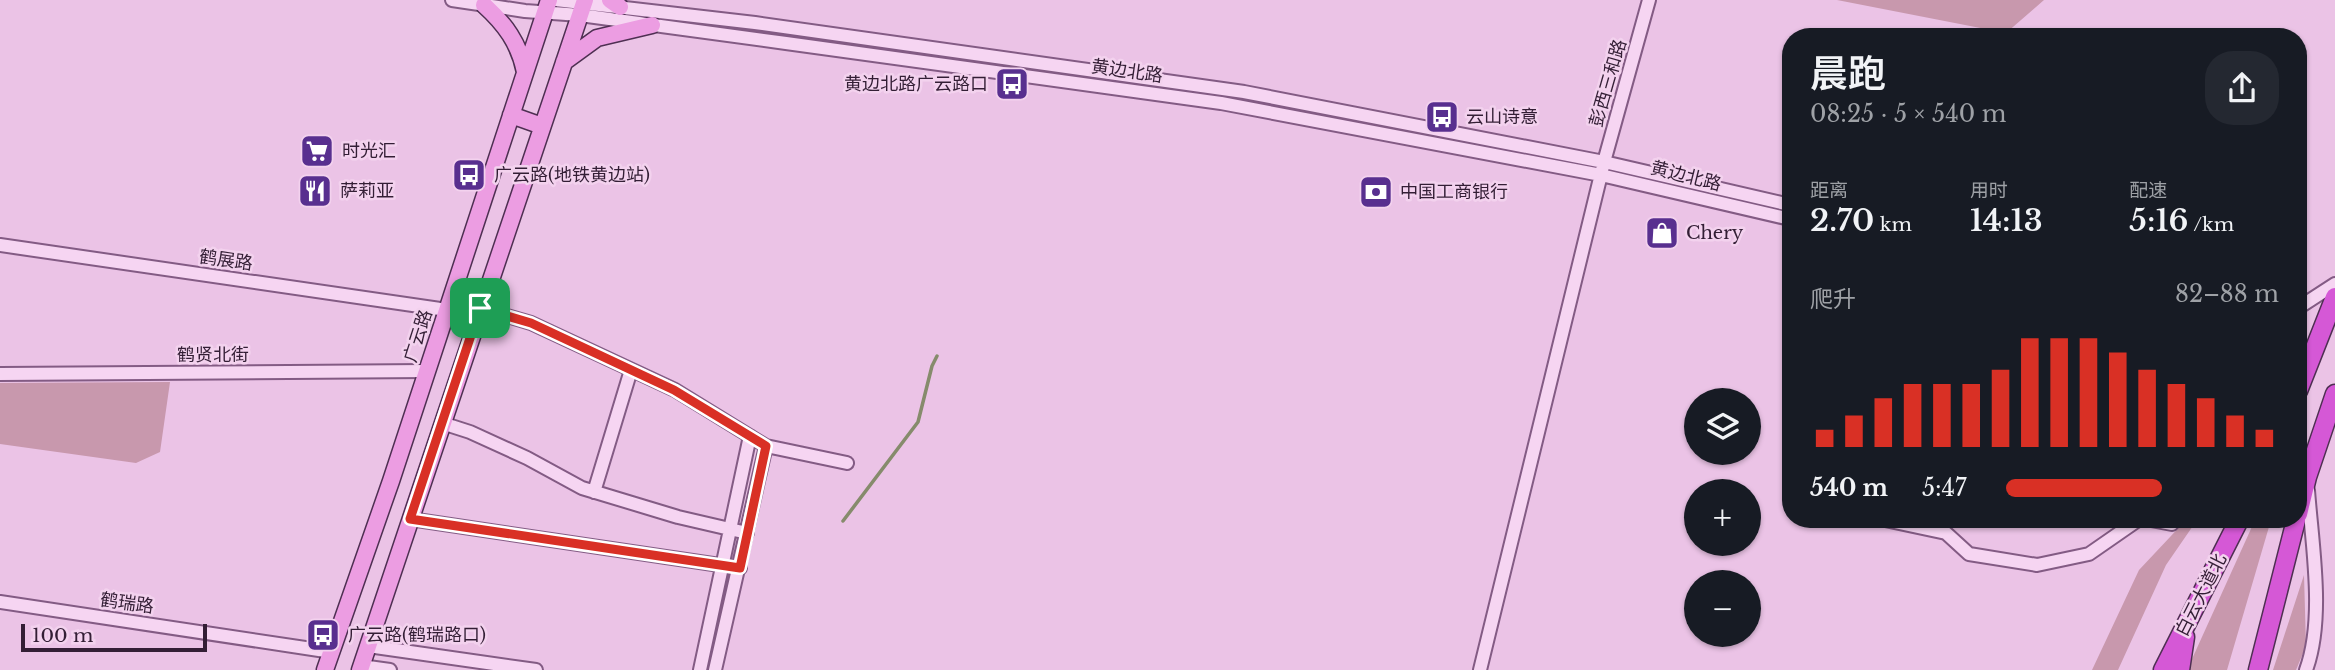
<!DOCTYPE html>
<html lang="zh">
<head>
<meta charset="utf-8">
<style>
  :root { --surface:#171b24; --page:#242831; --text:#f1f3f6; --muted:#9ea1a6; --accent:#d93025 }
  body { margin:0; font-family:"Libre Baskerville","Noto Sans SC",serif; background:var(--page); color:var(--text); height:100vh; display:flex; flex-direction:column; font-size:26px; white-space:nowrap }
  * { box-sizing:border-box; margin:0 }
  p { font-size:23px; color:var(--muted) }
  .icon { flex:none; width:38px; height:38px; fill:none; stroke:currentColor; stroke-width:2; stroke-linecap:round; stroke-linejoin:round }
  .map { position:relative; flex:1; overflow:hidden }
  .details { position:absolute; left:1782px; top:28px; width:525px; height:500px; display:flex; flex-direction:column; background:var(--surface); border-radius:28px; box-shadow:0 2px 5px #0004 }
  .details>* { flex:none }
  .controls { position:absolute; left:1684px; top:388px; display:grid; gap:14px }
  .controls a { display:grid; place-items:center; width:77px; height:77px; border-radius:50%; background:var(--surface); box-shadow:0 2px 5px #0004; font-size:35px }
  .scale { position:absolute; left:21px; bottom:18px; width:186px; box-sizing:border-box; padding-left:7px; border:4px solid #331e35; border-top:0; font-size:19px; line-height:24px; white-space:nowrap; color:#331e35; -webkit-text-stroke:5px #f3d2ee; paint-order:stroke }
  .pin { position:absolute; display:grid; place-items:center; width:60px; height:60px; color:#fff; margin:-30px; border-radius:14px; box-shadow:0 4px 10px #0006 }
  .round { display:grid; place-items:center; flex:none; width:74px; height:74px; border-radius:28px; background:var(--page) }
  .overview { display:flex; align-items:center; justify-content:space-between; height:119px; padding:0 28px }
  h1 { font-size:38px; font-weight:600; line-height:52px }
  .metrics { display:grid; grid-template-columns:repeat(3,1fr); gap:10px; height:119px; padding:7px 28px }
  .metrics div { display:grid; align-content:center }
  .metrics b { font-size:30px; font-weight:600 }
  .metrics small { font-size:19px; font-weight:400 }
  .metrics p { font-size:19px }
  .chart { height:196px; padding:14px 28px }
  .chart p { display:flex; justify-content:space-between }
  .chart svg { width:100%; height:126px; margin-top:7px; stroke:var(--accent); stroke-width:6 }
  ul { padding:0 28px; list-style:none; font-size:23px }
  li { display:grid; grid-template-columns:112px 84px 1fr; align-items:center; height:52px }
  li i { height:18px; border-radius:9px; background:var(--accent) }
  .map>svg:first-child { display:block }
  .green { fill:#c898ad }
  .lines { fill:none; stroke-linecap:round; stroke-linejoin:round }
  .stream { stroke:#868b6c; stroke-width:3.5 }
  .minor-casing { stroke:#835b84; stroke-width:16 }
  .major-casing { stroke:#4e2f52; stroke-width:19 }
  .highway-casing { stroke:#4e2f52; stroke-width:21 }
  .minor { stroke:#f6d5f2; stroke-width:12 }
  .major { stroke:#ec9de2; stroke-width:16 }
  .highway { stroke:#d558d6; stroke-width:18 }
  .route-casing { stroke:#fff; stroke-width:14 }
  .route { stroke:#d93025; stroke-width:9 }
  .labels { text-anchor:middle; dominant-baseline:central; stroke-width:5; stroke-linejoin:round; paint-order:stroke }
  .street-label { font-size:18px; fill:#331e35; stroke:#f3d2ee }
  .poi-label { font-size:18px; fill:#331e35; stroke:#f3d2ee; text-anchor:start }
</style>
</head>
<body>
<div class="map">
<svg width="2335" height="670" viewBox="0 0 2335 670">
  <rect width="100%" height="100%" fill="#ebc3e6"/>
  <path class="green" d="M1837,0H2044L2006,33Z
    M170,382L160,452L136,463L0,444V383Z
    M2186,520H2197L2166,565L2118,670H2092L2139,570Z
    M2255,520H2271L2227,670H2187Z
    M2304,575L2306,646L2296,670H2273Z"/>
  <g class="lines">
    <path class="stream" d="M843,521L918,422L932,366L937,356"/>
    <defs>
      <path id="minor" d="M452,0L525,11L580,15L786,43L1221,103L1601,175L1790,219
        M556,0L755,23L1244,92L1604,162L1790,205
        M0,245L447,310
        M480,308L531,323L675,390L766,446L847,463
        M2298,308L2335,284
        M0,374L427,371
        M442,423L470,432L527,458L582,488L678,517L747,533
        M594,492L631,370
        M410,519L740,568
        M1885,520L1946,533L1969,554L2037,565L2089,554L2138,520
        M2151,520L2172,524
        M0,602L332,652
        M368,646L536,670
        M361,666L390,670
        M700,670L750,436
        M715,670L766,446
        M1480,670L1604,162L1649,0
        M2306,670C2325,618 2312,545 2308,490"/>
      <path id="major" d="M610,0L620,7
        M484,5C505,24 519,43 525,72
        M564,62L597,38L652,25
        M511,115L542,126
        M325,670L391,481L549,0
        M360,670L585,0"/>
      <path id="highway" d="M2298,391L2335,297
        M2298,514L2307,477L2335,394
        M2163,670L2239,520
        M2180,670L2185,637
        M2258,670L2296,520"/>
    </defs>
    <use href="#minor" class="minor-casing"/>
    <use href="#major" class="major-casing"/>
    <use href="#highway" class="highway-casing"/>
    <use href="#minor" class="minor"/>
    <use href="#major" class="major"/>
    <use href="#highway" class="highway"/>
  </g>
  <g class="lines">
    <defs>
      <path id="route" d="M480,308L531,323L674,390L766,446L740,568L410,519Z"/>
    </defs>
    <use href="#route" class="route-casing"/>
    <use href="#route" class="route"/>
  </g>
  <defs>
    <symbol id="bus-square" viewBox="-11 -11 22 22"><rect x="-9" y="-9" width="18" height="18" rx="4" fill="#582f8f" stroke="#f3d2ee"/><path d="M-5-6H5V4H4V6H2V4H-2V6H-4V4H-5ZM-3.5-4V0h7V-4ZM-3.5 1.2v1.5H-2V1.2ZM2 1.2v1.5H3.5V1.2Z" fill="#fff"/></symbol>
    <symbol id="supermarket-square" viewBox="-11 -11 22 22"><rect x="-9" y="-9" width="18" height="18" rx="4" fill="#582f8f" stroke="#f3d2ee"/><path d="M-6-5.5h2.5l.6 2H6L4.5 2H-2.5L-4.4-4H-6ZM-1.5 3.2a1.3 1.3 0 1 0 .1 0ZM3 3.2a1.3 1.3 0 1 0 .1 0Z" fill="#fff"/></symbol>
    <symbol id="restaurant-square" viewBox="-11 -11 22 22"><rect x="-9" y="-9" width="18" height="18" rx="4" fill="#582f8f" stroke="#f3d2ee"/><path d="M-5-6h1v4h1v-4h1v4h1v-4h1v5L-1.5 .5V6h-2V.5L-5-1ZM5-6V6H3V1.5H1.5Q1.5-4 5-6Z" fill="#fff"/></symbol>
    <symbol id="bank-square" viewBox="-11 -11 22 22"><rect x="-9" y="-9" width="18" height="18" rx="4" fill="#582f8f" stroke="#f3d2ee"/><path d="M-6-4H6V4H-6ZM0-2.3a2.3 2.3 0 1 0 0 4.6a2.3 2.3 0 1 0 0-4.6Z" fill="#fff"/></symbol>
    <symbol id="shop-square" viewBox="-11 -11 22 22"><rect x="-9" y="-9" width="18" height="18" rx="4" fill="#582f8f" stroke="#f3d2ee"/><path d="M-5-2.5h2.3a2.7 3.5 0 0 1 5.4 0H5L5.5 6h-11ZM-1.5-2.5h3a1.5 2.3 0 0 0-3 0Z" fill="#fff"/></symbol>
  </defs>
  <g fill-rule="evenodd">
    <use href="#bus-square" x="993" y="65" width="38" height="38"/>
    <use href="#bus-square" x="1423" y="98" width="38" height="38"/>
    <use href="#supermarket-square" x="298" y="132" width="38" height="38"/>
    <use href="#bus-square" x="450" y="156" width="38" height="38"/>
    <use href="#restaurant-square" x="296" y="172" width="38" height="38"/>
    <use href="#bank-square" x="1357" y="173" width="38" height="38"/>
    <use href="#shop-square" x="1643" y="214" width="38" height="38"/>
    <use href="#bus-square" x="304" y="616" width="38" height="38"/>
  </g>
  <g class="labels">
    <g class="street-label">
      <text transform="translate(1127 71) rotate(8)">黄边北路</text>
      <text transform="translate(1608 83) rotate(-74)">彭西三和路</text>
      <text transform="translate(1686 176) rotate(14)">黄边北路</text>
      <text transform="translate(226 260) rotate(8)">鹤展路</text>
      <text transform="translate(418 336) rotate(-72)">广云路</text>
      <text x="213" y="355">鹤贤北街</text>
      <text transform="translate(2201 595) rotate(-63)">白云大道北</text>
      <text transform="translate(127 603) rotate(8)">鹤瑞路</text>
    </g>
    <g class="poi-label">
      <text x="988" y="84" text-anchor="end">黄边北路广云路口</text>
      <text x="1466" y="117">云山诗意</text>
      <text x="342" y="151">时光汇</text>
      <text x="494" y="175">广云路(地铁黄边站)</text>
      <text x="340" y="191">萨莉亚</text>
      <text x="1400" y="192">中国工商银行</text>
      <text x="1686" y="233">Chery</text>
      <text x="348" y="635">广云路(鹤瑞路口)</text>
    </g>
  </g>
</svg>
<div class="controls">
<a><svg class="icon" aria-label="layers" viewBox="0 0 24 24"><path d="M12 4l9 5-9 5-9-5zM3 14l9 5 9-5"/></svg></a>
<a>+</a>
<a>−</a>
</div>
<div class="scale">100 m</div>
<div class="pin" style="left:480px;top:308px;background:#1e9e55"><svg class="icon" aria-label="arrive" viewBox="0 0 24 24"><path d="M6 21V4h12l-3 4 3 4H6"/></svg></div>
<section class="details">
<div class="overview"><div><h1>晨跑</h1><p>08:25 · 5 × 540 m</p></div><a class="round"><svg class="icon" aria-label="share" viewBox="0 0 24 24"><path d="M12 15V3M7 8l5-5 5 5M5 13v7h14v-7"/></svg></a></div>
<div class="metrics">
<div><p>距离</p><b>2.70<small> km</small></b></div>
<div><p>用时</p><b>14:13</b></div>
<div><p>配速</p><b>5:16<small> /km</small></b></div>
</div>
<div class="chart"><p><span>爬升</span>82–88 m</p>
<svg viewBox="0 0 160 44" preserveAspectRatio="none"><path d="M5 44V38M15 44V33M25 44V27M35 44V22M45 44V22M55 44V22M65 44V17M75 44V6M85 44V6M95 44V6M105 44V11M115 44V17M125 44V22M135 44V27M145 44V33M155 44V38"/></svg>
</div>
<ul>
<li><b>540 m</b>5:47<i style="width:57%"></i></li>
</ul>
</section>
</div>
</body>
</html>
